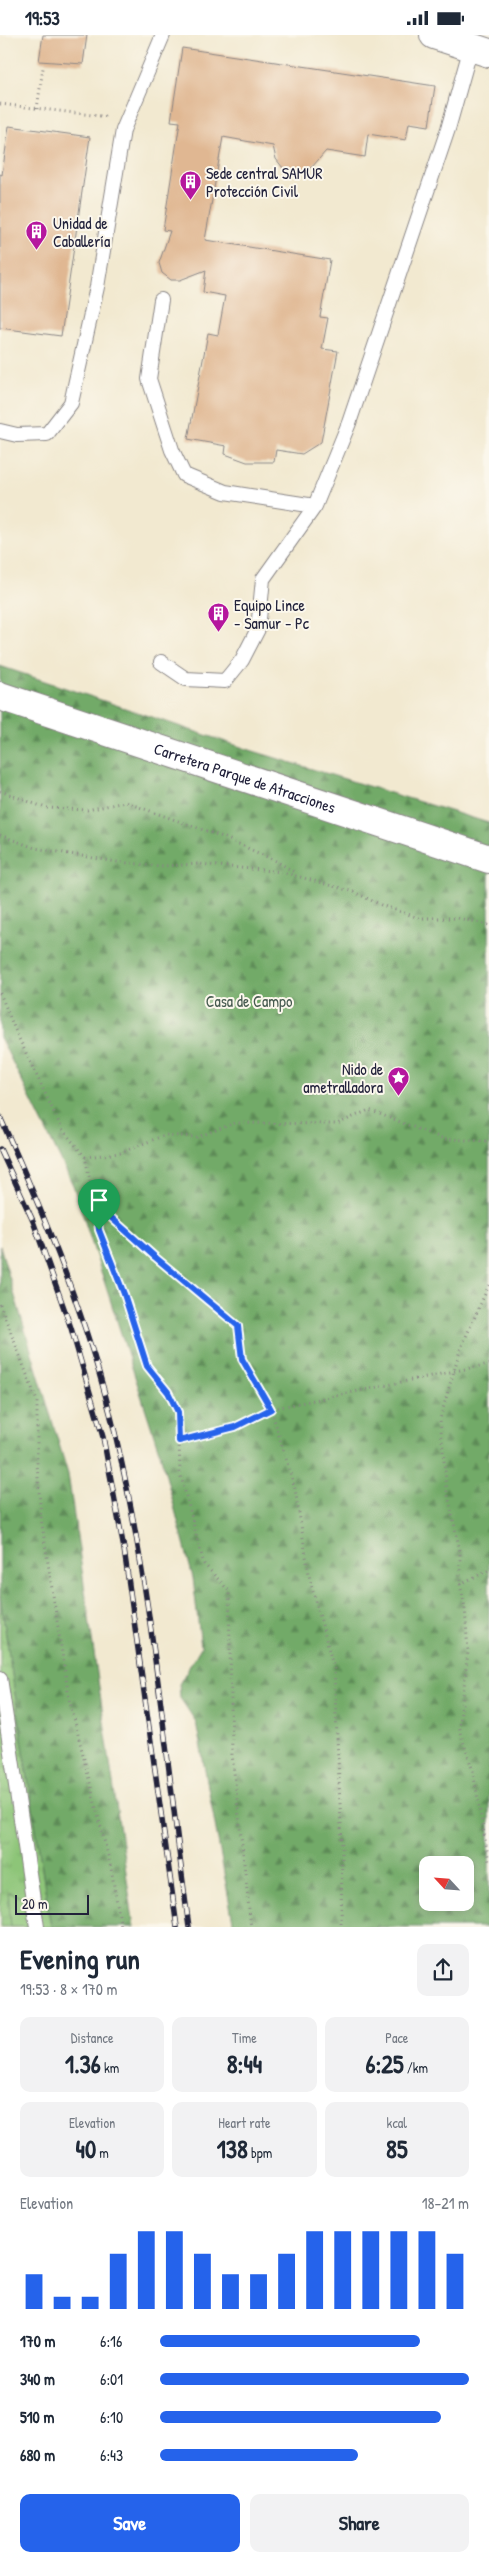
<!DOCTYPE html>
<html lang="en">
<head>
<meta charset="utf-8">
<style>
  :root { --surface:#fff; --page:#f2f2f3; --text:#1f2937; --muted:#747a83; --accent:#2563eb }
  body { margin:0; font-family:"Patrick Hand",sans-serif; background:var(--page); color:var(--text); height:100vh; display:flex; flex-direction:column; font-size:19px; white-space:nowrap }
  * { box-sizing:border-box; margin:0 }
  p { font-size:16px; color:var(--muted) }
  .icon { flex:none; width:28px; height:28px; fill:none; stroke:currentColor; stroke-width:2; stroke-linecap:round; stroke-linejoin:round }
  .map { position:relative; height:1892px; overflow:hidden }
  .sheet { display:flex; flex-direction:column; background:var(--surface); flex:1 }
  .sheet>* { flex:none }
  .needle { width:32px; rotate:296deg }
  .controls { position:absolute; left:419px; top:1821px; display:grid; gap:10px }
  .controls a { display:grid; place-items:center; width:55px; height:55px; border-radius:10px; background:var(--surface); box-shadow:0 2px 12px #0003; font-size:25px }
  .scale { position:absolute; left:15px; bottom:12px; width:74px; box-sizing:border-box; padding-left:5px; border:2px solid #22223b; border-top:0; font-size:14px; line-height:18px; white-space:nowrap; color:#22223b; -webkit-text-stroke:4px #fbf7ec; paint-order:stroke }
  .pin { position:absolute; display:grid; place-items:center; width:42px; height:42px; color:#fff; margin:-51px -21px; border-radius:50% 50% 50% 0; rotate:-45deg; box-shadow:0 0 5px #0007 }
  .pin .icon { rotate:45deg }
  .round { display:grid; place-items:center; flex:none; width:52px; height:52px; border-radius:10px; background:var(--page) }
  .overview { display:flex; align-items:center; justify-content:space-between; height:85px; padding:0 20px }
  h1 { font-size:28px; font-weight:700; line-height:38px }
  .metrics { display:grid; grid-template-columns:repeat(3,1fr); gap:8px; height:85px; padding:5px 20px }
  .metrics div { display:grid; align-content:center; border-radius:10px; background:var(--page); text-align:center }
  .metrics b { font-size:25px; font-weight:700 }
  .metrics small { font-size:14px; font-weight:400 }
  .metrics p { font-size:14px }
  .chart { height:140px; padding:10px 20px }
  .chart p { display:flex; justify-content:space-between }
  .chart svg { width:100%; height:90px; margin-top:5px; stroke:var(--accent); stroke-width:6 }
  .action { display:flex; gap:10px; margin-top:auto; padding:10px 20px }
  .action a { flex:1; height:58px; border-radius:10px; background:var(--accent); color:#fff; font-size:20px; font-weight:700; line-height:58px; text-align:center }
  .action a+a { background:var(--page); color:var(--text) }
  ul { padding:0 20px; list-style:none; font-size:16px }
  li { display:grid; grid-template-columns:80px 60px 1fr; align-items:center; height:38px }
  li i { height:12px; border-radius:6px; background:var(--accent) }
  .status { display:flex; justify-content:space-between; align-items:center; height:35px; padding:0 25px; background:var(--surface); direction:ltr }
  .status svg { height:14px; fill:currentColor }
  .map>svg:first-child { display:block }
  .grass { fill:url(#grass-tufts); stroke:#58745a }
  .forest { fill:url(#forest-firs); stroke:#4a6652; fill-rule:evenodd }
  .garden { fill:#8dc578; stroke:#58745a }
  .building { fill:#e0b792 }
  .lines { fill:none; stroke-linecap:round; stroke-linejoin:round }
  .lane-casing { stroke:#8a8686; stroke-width:16 }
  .street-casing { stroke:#8a8686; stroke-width:30 }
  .path { stroke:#8a8686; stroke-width:3; stroke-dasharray:1 4; stroke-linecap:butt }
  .lane { stroke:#fff; stroke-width:14 }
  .street { stroke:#fff; stroke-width:28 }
  .rail-casing { stroke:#22223b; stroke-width:5.5 }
  .rail { stroke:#fbf7ec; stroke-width:4; stroke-dasharray:11; stroke-linecap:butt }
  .route-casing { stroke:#fff; stroke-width:10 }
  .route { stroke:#2563eb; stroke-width:6 }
  .labels { text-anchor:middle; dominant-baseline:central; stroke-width:4; stroke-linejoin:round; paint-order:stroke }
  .poi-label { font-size:16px; fill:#22223b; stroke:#fbf7ec; text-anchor:start }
  .street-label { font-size:16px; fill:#22223b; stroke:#fbf7ec }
  .park-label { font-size:16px; fill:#475b50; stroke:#fbf7ec }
</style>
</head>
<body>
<div class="status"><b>19:53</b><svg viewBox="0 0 49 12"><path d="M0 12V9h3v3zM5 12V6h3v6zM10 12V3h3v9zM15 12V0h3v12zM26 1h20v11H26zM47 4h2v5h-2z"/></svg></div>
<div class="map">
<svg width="489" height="1892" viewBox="0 0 489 1892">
  <defs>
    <pattern id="grass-tufts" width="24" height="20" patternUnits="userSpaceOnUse" patternTransform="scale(1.25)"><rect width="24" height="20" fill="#8dc578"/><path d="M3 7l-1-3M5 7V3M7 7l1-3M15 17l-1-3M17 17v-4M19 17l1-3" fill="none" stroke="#79a969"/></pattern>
    <pattern id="forest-firs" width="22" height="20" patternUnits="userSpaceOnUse" patternTransform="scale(1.25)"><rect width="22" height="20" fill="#72aa68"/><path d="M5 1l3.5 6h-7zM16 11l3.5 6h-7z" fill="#5d8a57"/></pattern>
  </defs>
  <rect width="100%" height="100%" fill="#fbf7ec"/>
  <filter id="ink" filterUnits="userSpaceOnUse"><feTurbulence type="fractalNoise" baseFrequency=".02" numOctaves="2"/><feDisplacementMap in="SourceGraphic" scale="10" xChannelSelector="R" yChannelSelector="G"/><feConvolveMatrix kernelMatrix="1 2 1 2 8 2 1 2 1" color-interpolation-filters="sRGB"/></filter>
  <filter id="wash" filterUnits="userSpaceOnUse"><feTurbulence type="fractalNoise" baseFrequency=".0096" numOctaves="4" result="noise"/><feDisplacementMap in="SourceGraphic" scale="20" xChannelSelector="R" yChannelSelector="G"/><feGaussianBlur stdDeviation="1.12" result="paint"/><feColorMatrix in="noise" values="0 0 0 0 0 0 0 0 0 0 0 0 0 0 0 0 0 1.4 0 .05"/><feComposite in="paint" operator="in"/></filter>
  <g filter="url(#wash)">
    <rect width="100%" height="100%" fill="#f2e9d0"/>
    <path class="grass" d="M0,1561L51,1892H0Z"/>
    <path class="forest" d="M0,631L253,716L489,788V1892H234L196,1687L180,1663L179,1649L201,1612L193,1543L161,1422L73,1150L0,1002ZM428,1830H465V1868H428Z
      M0,1211L68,1439L134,1892H51L0,1561Z"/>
    <path class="garden" d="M8,1857L24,1863L28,1892H11Z"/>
    <g id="blocks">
      <path class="building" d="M43,0H87L83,29L39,26Z
        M182,13L435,51L429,91L409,88L406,105L368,99L365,122L326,116L312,132L301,137H291L283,133L276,124L273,111L223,102L205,205L330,225L320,282L328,283L322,314L338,316L321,407L302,419L276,415L274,427H247L225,419L226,411L188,404L208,298L218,300L225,261L203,257L206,235L180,245H171L162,238L159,228L170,196L163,195L180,87L171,86Z
        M9,91L90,102L61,301L0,293V139L2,140Z"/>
    </g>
  </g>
  <g filter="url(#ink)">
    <use href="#blocks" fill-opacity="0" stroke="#8a8686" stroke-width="1"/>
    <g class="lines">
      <defs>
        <path id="lane" d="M161,265L149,344L172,415L184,440L225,457L315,471
          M0,396L17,400L47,399L71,368L97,252L123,95L163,0
          M161,627L186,644L225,646L242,625L258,594L263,544L315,471L349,388L448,94L471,12
          M0,1643L37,1892"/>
        <g id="street">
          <path d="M434,0L489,18"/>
          <path id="s1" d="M0,661L489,824"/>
        </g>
      </defs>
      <use href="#lane" class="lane-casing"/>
      <use href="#street" class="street-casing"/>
      <path class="path" d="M0,69L109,82
        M37,74L43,33
        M0,756L46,773L87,775L125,767L223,802L276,826L296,838
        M0,800L35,813L117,827L161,831L199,829L282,837L354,857L381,870L419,883H458L489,890
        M0,958L16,997L62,1094L85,1122L95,1169L238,1291L242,1324L271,1374L295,1454L310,1545L334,1634L342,1814L341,1892
        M85,1122L120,1118L165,1100L197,1102L235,1088L337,1089L369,1075L444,1104L489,1106
        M96,1170L99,1195L124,1259L147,1331L168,1357L178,1377L180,1438L204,1529L229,1556L232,1719L251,1892
        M489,1250L460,1315L440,1384L447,1456L460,1516V1549L465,1572L468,1617L459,1694L473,1736L489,1827
        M0,1269L37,1366V1429L41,1483L69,1663L111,1833L121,1892
        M179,1406L235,1392L271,1374L489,1329
        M460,1549L489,1535"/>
      <use href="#lane" class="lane"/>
      <use href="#street" class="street"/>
      <defs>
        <path id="rail" d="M0,1082C46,1184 89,1288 115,1398C153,1559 166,1728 189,1892
          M0,1114L33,1186L71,1293L103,1402L124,1514L177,1892"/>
      </defs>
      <use href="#rail" class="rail-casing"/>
      <use href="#rail" class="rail"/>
    </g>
  </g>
  <g class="lines" filter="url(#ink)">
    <defs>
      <path id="route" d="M96,1169L155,1222L238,1291L242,1324L271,1374L235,1392L179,1406L178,1377L168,1357L147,1331L124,1259L99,1195Z"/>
    </defs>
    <use href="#route" class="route-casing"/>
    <use href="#route" class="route"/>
  </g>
  <defs>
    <symbol id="building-pin" viewBox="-11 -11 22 30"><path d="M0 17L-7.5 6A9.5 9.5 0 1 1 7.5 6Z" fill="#b5179e" stroke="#fbf7ec"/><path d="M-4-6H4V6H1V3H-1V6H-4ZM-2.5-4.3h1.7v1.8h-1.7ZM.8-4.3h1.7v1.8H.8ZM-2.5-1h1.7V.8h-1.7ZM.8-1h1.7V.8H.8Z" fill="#fff"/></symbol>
    <symbol id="sight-pin" viewBox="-11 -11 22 30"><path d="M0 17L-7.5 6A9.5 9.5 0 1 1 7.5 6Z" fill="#b5179e" stroke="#fbf7ec"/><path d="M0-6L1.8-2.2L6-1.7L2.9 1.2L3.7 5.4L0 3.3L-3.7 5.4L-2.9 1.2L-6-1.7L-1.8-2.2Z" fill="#fff"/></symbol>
  </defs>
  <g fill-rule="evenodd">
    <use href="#building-pin" x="178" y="134" width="25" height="34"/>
    <use href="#building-pin" x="24" y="184" width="25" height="34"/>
    <use href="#building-pin" x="206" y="566" width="25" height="34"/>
    <use href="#sight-pin" x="386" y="1030" width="25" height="34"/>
  </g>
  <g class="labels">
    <g class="poi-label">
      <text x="206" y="138">Sede central SAMUR<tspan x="206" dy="18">Protección Civil</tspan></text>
      <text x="53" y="188">Unidad de<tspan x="53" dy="18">Caballería</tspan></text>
      <text x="234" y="570">Equipo Lince<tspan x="234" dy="18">- Samur - Pc</tspan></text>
      <text x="383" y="1034" text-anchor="end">Nido de<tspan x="383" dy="18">ametralladora</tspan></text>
    </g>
    <g class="street-label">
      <text stroke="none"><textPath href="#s1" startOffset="258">Carretera Parque de Atracciones</textPath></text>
    </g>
    <g class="park-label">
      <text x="249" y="966">Casa de Campo</text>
    </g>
  </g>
</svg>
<div class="controls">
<a><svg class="needle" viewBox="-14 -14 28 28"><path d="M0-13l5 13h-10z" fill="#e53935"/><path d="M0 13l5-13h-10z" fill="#747a83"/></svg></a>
</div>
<div class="scale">20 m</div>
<div class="pin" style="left:99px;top:1195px;background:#1e9e55"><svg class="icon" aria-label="arrive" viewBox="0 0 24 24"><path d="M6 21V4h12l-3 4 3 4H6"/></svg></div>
</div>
<section class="sheet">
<div class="overview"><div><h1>Evening run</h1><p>19:53 · 8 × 170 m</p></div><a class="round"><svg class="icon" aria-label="share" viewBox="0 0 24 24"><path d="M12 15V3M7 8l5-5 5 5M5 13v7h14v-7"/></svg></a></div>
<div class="metrics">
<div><p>Distance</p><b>1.36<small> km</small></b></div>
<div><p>Time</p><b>8:44</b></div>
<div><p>Pace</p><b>6:25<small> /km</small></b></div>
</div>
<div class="metrics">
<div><p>Elevation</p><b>40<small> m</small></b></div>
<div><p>Heart rate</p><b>138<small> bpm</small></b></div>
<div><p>kcal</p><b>85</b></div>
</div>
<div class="chart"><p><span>Elevation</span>18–21 m</p>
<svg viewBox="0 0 160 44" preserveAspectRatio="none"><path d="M5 44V27M15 44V38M25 44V38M35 44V17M45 44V6M55 44V6M65 44V17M75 44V27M85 44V27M95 44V17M105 44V6M115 44V6M125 44V6M135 44V6M145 44V6M155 44V17"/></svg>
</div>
<ul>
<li><b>170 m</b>6:16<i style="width:84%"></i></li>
<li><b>340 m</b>6:01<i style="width:100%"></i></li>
<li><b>510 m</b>6:10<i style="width:91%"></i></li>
<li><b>680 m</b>6:43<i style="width:64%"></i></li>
</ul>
<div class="action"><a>Save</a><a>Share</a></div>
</section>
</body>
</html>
